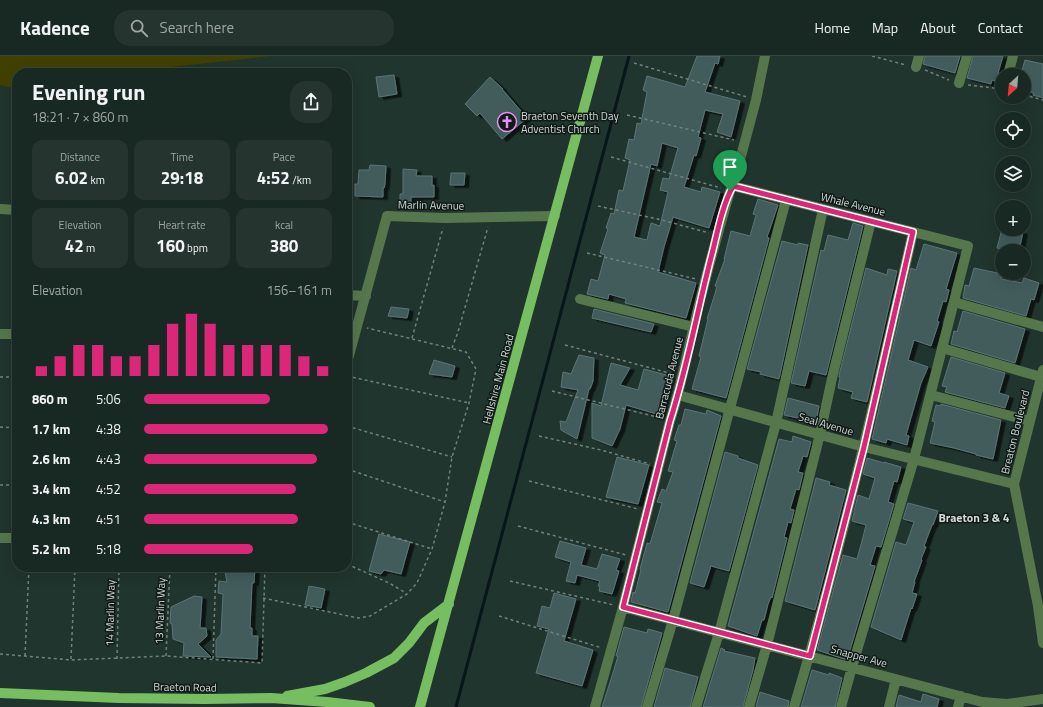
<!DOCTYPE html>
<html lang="en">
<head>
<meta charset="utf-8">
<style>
  :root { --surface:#182822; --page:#25342f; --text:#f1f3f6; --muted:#9fa6a5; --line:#364440; --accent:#db2777 }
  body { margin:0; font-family:"Titillium Web",sans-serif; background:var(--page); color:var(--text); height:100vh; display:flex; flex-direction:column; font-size:15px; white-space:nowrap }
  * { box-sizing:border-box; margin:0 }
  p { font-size:13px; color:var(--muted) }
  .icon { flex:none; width:22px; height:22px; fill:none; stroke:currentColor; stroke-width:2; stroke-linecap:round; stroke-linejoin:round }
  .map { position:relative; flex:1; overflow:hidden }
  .details { position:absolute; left:12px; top:12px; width:340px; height:504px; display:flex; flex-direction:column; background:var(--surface); border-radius:16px; box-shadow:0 4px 16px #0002,0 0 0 1px var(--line) }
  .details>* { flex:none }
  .needle { width:26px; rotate:206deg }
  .fabs { position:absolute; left:995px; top:12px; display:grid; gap:8px }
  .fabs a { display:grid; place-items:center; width:36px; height:36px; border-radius:50%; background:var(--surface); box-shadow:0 4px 16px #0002,0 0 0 1px var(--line); font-size:20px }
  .pin { position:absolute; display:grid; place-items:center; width:34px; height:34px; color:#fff; margin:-41px -17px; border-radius:50% 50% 50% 0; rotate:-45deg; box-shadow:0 0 4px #0007 }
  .pin .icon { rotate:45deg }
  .round { display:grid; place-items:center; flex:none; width:42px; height:42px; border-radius:16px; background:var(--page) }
  .overview { display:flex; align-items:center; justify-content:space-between; height:68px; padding:0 20px }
  h1 { font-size:22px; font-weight:700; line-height:30px }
  .stats { display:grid; grid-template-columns:repeat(3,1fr); gap:6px; height:68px; padding:4px 20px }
  .stats div { display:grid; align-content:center; border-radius:10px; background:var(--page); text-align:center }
  .stats b { font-size:17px; font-weight:700 }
  .stats small { font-size:11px; font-weight:400 }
  .stats p { font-size:11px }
  .chart { height:112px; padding:8px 20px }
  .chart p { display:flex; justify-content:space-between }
  .chart svg { width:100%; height:72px; margin-top:4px; stroke:var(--accent); stroke-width:6 }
  ul { padding:0 20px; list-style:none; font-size:13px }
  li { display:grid; grid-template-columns:64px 48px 1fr; align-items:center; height:30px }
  li i { height:10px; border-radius:5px; background:var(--accent) }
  header { display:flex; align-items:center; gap:24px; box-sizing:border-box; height:56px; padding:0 20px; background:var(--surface); border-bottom:1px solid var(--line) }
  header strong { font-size:19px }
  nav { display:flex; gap:22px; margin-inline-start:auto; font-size:14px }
  .search { width:280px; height:36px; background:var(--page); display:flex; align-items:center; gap:10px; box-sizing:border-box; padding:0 14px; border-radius:16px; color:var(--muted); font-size:15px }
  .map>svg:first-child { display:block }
  .green { fill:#424001 }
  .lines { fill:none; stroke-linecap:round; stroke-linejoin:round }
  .stream { stroke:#08151b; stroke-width:3 }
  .building { fill:#425b5c; stroke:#5b7576; fill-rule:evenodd; filter:url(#shadow) }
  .path { stroke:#71827b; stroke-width:1.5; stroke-dasharray:3 3; stroke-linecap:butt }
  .minor { stroke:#56774c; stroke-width:10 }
  .major { stroke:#77be61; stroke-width:10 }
  .route-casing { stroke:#fff; stroke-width:8 }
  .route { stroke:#db2777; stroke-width:5 }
  .labels { text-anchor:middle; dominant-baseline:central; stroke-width:3; stroke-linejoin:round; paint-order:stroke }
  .poi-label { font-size:11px; fill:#cfdbd6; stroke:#111a17; text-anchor:start }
  .street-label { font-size:11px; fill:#cfdbd6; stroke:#111a17 }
  .neighbourhood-label { font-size:12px; font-weight:bold; fill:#cfdbd6; stroke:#111a17 }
</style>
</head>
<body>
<header>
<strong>Kadence</strong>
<div class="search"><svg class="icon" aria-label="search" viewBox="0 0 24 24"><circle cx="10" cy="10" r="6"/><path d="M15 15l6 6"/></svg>Search here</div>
<nav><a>Home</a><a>Map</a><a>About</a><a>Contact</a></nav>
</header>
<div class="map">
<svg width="1043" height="651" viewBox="0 0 1043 651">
  <defs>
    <filter id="shadow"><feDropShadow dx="4.5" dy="2.5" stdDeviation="0" flood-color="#0009"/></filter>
  </defs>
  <rect width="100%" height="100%" fill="#20352d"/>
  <path class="green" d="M0,0H271L115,17H17V33L0,29Z"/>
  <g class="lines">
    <path class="stream" d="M456,651L629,0"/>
  </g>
  <path class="building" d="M697,0H720L718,8L715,7L705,36L740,45L731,81L717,76L723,58L705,54L698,81L701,82L696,100L694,99L684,131L701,136L702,131L720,136L709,172L673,161L664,191L658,216L696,227L686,262L625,247L626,243L609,238L608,243L587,238L591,223L598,225L605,199L600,197L608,173L606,172L611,157L614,158L619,134L623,135L630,104L625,102L629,83L634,84L637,67L641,68L647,36L643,34L647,20L685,31ZM662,87L678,92L669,123L663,122L660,134L668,136L660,170L651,167L647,184L634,181L651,108L657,110Z
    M925,0H960L955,17L923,8Z
    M973,0H1003L998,17L1001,18L999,26L992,24L991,28L967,22Z
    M1025,4L1043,8V42L1033,39L1034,37L1024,35V18H1021Z
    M394,19L397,38L379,41L376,21Z
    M490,21L503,33H502L527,62L502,83L480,57L477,60L465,48Z
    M370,109L386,110L385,128L384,132H383V141L355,140V128H358L359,114H369Z
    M403,113L417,114L416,120H432V130L434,129V141H411V146H400V138H403Z
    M451,117H465L464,129H450Z
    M758,143L778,149L767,181L769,182L726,342L692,333L701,301L699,300L708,263H707L717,231L715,230L725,203H724L731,175L750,180L756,159L753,158Z
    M853,167L863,170L826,319L809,315L805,330L791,327L821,194L824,195L828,179L848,184Z
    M1002,173H1011L1023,176L1019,195H1009L997,192Z
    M782,185L798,189V187L808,189L779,323L760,318L761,316L747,313Z
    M924,188L957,197L946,233L949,234L946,246L943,245L937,265L939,266L931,290L914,284L908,304L928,311L921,327L906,379L909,380L907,389L887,383L886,387L872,383L911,212L916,214Z
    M866,212L887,219L888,213L897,215L867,346L851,342L853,336L838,332L840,322L839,321V319Z
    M974,212L1002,218L1001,223L1022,227L1024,222L1039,227L1034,244L1031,243L1026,260L963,242L965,229L969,230Z
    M391,251L409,253L407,262L388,260Z
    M594,253L654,268L651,276L592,262Z
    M963,255L1025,273L1015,307L951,288L954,275L957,276Z
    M579,299L594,302L593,325L590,333H589L577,383L561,374L560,365L566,366L578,334L561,331L563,316L571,318Z
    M951,301L1005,317L999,337L1009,340L1005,352L945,336L947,331L942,330Z
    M434,304L455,310L452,321L429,318Z
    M611,307L630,312L620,329L638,334L644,313L670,320L660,359L626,349L620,373L612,390L592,382V347L601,350Z
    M788,342L819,350L816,366L784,359Z
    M941,348L1001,364L993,403L976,399V398L954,392L930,387L935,366L932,365L936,349L941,350Z
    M685,353L706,358L707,354L721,360L668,556L631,546L633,536L635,537L641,514L640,513L647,487L650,488L662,447L657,446L662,433L666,435L673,416L668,415L677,385L674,384L679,369H681Z
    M793,380L811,386L807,401L803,400L798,416L803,417L799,434L796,433L790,453L794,454L791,467L788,466L784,481L787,482L772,542L771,541L768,548L764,564H762L757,580L728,570L779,383L792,386Z
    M725,396L738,400V402L758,409L729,515L711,510L704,531L690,527Z
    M617,401L649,409L638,448L606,441Z
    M867,402L884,407V406L901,411L897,426L894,425L888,446L894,448L881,491L876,490L870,509L875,510L847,604L817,594L843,499L857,503L862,485L866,469L852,465L858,439L869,443L875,422L863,418Z
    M816,422L830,426L829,429L846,434L815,554L785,545Z
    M908,447L938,455L933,469H932L924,490L926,491L921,503L922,504L914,526H915L912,537L917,538L912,553L911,552L901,584L871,571L896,486L906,489L914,466L903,463Z
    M379,478L410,486L401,518L384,514L381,518L369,515Z
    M560,485L586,492L581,509L597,513L602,498L620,503L616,514L619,515L612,538L599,535L600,530H598L600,525L577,519L575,527L566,525L571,506L555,501Z
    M224,511H255L254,527H252L250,572H252V580H258L257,603L216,601V584L221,578L223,538L218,537L219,525L227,526Z
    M309,530L325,533L321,552L305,549Z
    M554,537L576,543L564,585L593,594L582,630L536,617L549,573L537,570L542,550L550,552Z
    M194,540L202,541L200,572H206L207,580L198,588L211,601L183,600L184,587L173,583L172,568L170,567L171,551Z
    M624,571L647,577L648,573L662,577L641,651H602L613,617L618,600H616Z
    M721,592L725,594L724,595L755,602L753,614L743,651H703Z
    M665,612L698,621L690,651H654Z
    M812,614L829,619V617L842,622L835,651H801Z
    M760,636L789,645L788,651H756Z
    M923,638L939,643L937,651H896L899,639L921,646Z"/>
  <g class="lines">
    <path class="path" d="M872,0L906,9
      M634,7L747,41
      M925,14L949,24
      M968,29L1002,33
      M1024,39L1043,44
      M627,59L734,84
      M611,101L721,132
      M598,150L662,164L709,177
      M587,197L696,223
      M412,282L443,172
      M565,289L673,318
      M452,292L458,276L488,171
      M347,320L469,347
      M0,321H17
      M552,335L661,362
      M347,370L452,401
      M0,371L17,372
      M539,380L601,394L650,408
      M347,413L445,446
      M529,425L638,453
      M0,429H17
      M347,466L432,493
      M518,470L626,499
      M347,508L389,527L406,537
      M510,525L614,549
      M263,542L358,562L370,560L407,538L417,527L432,493L445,446L452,401L469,347L476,313L466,296L367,272
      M499,560L602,592
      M0,598L71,604L166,600L262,607L265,511
      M25,600L29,511
      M166,600L170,511
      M71,603L75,511
      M117,603L119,511
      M213,603L216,511"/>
    <path class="minor" d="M916,11L919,0
      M1008,19L1013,0
      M959,27L967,0
      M733,130L968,190L914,403L852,611L841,651
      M0,153L17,154
      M347,239L366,240
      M580,243L694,271
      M954,246L1043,271
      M0,278H17
      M942,292L1041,321
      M347,307L387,160L445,162L555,160
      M1043,314L1014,428L1038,550L1043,587
      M678,339L864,391L1014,428
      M931,339L1030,365
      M0,482H17
      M623,551L982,646L1007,648L1043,643
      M595,651L623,551L670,365C680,334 686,302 694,270C704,225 717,180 730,135L733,130L756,44L765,0
      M647,651L673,564L786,144
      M696,651L719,577L776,367L823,153
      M749,651L767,589L820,378L833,318L871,165
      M794,651C841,495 877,335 913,176
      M889,651L896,623
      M958,651L961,640"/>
    <path class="major" d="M0,637L119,642L204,643L271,642L327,646L370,651
      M287,640L325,633L345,626L366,617L394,602L409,587L424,567L449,548
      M420,651L598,0"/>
  </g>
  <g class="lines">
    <defs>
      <path id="route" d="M733,130L913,176L864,391L810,600L623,551L670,365C688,309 698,250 713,194C718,173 723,148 733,130Z"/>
    </defs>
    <use href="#route" class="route-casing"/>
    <use href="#route" class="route"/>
  </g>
  <defs>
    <symbol id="church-ring" viewBox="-11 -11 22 22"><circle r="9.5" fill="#111a17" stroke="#ea8dfc" stroke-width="1.5"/><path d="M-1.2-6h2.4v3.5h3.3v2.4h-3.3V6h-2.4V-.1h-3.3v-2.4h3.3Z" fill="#ea8dfc"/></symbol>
  </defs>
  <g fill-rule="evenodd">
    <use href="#church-ring" x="496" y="55" width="22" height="22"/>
  </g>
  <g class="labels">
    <g class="poi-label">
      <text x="521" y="60">Braeton Seventh Day<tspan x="521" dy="13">Adventist Church</tspan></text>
    </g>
    <g class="street-label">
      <text transform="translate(853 148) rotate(14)">Whale Avenue</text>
      <text transform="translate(431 149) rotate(1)">Marlin Avenue</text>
      <text transform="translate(669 322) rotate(-76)">Barracuda Avenue</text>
      <text transform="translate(498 323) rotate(-75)">Hellshire Main Road</text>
      <text transform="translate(826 368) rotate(16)">Seal Avenue</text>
      <text transform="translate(1015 376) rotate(-76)">Breaton Boulevard</text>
      <text transform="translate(160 555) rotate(-88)">13 Marlin Way</text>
      <text transform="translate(110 557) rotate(-89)">14 Marlin Way</text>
      <text transform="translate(859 600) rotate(15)">Snapper Ave</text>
      <text transform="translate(185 631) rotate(1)">Braeton Road</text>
    </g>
    <g class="neighbourhood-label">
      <text x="974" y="461">Braeton 3 &amp; 4</text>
    </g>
  </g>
</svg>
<div class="fabs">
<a><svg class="needle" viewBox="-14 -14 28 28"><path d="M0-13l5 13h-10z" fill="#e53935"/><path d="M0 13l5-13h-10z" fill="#9fa6a5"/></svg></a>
<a><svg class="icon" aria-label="locate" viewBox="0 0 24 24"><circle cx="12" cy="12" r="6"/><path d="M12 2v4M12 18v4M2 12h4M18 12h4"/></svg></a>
<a><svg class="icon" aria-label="layers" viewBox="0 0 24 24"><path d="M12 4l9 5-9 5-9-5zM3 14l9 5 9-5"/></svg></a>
<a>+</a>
<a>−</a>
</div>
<div class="pin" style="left:730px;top:135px;background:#1e9e55"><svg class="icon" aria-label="arrive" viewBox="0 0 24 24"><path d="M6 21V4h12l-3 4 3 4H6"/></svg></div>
<section class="details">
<div class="overview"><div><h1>Evening run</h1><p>18:21 · 7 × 860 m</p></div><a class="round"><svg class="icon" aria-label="share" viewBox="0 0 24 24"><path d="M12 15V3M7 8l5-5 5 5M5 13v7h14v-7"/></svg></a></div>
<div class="stats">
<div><p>Distance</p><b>6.02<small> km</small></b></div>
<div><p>Time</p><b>29:18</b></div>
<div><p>Pace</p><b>4:52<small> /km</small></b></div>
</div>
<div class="stats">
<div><p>Elevation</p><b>42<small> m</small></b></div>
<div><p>Heart rate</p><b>160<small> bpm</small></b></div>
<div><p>kcal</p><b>380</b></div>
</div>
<div class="chart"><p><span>Elevation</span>156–161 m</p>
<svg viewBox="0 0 160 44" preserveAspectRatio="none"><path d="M5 44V38M15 44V32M25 44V25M35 44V25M45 44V32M55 44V32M65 44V25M75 44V12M85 44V6M95 44V12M105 44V25M115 44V25M125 44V25M135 44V25M145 44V32M155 44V38"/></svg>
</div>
<ul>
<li><b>860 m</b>5:06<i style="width:67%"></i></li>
<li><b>1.7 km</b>4:38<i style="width:98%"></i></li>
<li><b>2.6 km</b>4:43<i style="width:92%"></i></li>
<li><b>3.4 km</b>4:52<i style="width:81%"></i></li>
<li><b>4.3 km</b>4:51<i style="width:82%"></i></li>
<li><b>5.2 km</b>5:18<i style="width:58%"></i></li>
</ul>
</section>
</div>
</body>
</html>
